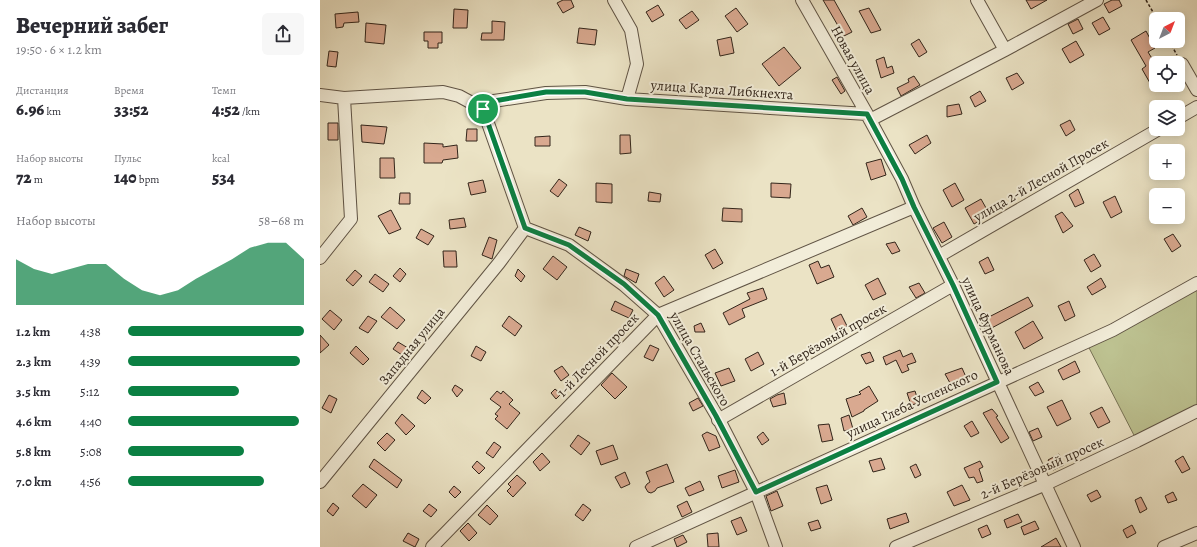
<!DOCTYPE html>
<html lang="ru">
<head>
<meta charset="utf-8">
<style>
  :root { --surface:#fff; --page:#f7f7f7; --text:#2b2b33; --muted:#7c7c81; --accent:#0b8043 }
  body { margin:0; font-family:Alegreya,serif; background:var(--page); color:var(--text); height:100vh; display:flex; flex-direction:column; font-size:15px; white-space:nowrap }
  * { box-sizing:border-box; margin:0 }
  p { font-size:13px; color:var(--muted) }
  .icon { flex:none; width:22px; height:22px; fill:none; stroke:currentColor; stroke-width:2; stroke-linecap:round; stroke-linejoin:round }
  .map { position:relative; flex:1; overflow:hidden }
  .details { display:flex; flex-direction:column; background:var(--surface); width:320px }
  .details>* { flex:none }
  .needle { width:26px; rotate:42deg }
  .fabs { position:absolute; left:829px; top:12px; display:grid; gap:8px }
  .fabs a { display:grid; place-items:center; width:36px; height:36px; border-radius:6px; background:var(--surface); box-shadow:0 2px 10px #0003; font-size:20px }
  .pin { position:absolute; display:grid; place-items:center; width:34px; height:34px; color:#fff; margin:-17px; border:2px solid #fff; border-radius:50%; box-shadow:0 1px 4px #0007 }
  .round { display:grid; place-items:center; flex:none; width:42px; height:42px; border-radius:6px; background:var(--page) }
  .overview { display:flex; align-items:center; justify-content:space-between; height:68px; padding:0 16px }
  h1 { font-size:22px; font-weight:800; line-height:30px }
  .stats { display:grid; grid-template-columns:repeat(3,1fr); gap:6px; height:68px; padding:4px 16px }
  .stats div { display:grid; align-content:center }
  .stats b { font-size:17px; font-weight:800 }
  .stats small { font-size:11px; font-weight:400 }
  .stats p { font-size:11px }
  .chart { height:112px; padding:8px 16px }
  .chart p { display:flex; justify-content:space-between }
  .chart svg { width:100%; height:72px; margin-top:4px; fill:var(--accent); opacity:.7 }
  ul { padding:0 16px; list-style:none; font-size:13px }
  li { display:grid; grid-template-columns:64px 48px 1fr; align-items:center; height:30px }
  li i { height:10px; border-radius:5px; background:var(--accent) }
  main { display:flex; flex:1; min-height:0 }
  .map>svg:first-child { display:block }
  .green { fill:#bdc291; stroke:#787456 }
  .building { fill:#d9a990; stroke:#32251a }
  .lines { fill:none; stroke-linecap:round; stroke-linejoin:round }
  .minor-casing { stroke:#605445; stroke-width:14 }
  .path { stroke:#32251a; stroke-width:1.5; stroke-dasharray:3 2; stroke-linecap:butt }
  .minor { stroke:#f2edd9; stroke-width:12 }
  .route-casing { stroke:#fff; stroke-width:8 }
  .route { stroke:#0b8043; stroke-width:5 }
  .labels { text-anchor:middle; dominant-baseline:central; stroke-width:4; stroke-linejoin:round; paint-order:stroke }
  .street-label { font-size:14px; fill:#32251a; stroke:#f2edd9 }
</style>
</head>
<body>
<main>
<section class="details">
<div class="overview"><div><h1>Вечерний забег</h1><p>19:50 · 6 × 1.2 km</p></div><a class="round"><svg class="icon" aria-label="share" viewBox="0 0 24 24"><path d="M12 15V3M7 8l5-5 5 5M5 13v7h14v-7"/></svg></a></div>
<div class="stats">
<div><p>Дистанция</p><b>6.96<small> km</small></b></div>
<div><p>Время</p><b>33:52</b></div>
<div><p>Темп</p><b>4:52<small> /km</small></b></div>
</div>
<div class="stats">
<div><p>Набор высоты</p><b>72<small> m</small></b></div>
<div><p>Пульс</p><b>140<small> bpm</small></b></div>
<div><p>kcal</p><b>534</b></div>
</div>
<div class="chart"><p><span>Набор высоты</span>58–68 m</p>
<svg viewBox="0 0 160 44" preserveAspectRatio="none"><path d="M0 44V16L10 22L20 25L30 22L40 19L50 19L60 28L70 35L80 38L90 35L100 28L110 22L120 16L130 9L140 6L150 6L160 16V44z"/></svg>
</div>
<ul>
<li><b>1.2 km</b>4:38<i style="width:100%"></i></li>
<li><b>2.3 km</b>4:39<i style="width:98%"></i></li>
<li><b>3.5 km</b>5:12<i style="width:63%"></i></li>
<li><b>4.6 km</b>4:40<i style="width:97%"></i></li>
<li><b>5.8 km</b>5:08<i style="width:66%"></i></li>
<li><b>7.0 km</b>4:56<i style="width:77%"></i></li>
</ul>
</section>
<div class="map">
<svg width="877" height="547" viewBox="0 0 877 547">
  <rect width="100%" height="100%" fill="#ebe3c5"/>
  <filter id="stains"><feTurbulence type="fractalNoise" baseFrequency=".005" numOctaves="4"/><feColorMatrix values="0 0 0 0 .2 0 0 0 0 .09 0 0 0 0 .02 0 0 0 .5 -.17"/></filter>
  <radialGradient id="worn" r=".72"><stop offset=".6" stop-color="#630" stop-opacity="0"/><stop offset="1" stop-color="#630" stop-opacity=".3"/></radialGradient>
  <path class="green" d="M877,283V411L817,441L766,342Z"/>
  <path class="building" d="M243,0H251L254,7L243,13L237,3Z
    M503,0H514L532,32L524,36Z
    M706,0H727L711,9Z
    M792,0H799L802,6L789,13L784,4Z
    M338,5L344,15L332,22L326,12Z
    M416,8L428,24L417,32L405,16Z
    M549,8L561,30L551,33L539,11Z
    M134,9L148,10L147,28H133Z
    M372,11L379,20L366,29L359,20Z
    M38,12L39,22L24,23L23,27L16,28L15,14Z
    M783,17L790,29L779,35L772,23Z
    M758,19L763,29L753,34L748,24Z
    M172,21L185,22L184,40H161L162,33H172Z
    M46,23L66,25L64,44L45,42Z
    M259,28L277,30L275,45L257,43Z
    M826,31L835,48L828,52L836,65V80L830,83L822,69L826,66L811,40Z
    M104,32H122V43H118V48H108V41H104Z
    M411,37L414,53L400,56L397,40Z
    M599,39L607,52L599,57L591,44Z
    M756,41L764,55L750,63L742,49Z
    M464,47L481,68L459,86L442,64Z
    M9,51L18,52L16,67L7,66Z
    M564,57L567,68L572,66L574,73L561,78L556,60Z
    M697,73L704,83L692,90L686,78Z
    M594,76L600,85L581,96L577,88L589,82L588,79Z
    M517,77L525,91L521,94L512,80Z
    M660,91L666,101L655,107L650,97Z
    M639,104L642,114L627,117V106Z
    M750,120L755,130L746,136L740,125Z
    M8,123H18V140H8Z
    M41,125L67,127L64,144L42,142Z
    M147,129H157V141H146Z
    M300,135H310L311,153L300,154Z
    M607,135L611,143L595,154L589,145Z
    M230,136V146H215V137Z
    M104,143L123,144V147L137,145L138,158L123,160L122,163H104Z
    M60,158H74L75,178H60Z
    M561,159L566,175L551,180L546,163Z
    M239,179L247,185L238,197L230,191Z
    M163,180L166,192L151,195L148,183Z
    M276,183L292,184V203L276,202Z
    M451,183L471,184L470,198L451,197Z
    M635,183L644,200L632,207L623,190Z
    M758,189L764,203L755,207L749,195Z
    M329,192L341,194L340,202L328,201Z
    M80,193H90V204H79Z
    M795,196L802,212L791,218L783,202Z
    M661,199L670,215L654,224L645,208Z
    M403,208L422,209V222L402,221Z
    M542,208L547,217L533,225L528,216Z
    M71,210L81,229L69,234L58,216Z
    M742,212L753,226L743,233L735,216Z
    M144,218L146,227L130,229L129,220Z
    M624,222L632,237L622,243L613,228Z
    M259,227L271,232L268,241L255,235Z
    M101,229L114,236L108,245L96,238Z
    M853,234L861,246L852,252L844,239Z
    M169,237L177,240L172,259L162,255Z
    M575,242L580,251L572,254L566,244Z
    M395,249L403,263L393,269L385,255Z
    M123,251H136L137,267H124Z
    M774,254L781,266L771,272L764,260Z
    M233,256L247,267L237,280L223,269Z
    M668,257L674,270L665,274L659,262Z
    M498,261L501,268L509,265L514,277L497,284L489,265Z
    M80,268L86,274L80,282L73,276Z
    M198,269L205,276L201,282L195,276Z
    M306,269L319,274L316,283L304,276Z
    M35,270L42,276L33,286L26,280Z
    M55,274L69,284L63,292L49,282Z
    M344,276L354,290L344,297L335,283Z
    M558,278L566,294L553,300L545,285Z
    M781,278L786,287L772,295L767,287Z
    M599,283L605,293L596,298L589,287Z
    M443,288L447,299L422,309L425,317L409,325L403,313L430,299L427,293Z
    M708,297L713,306L666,331L661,321Z
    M295,301L313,310L309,318L291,310Z
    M749,301L755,316L745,321L738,306Z
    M70,307L85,320L77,329L61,317Z
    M10,310L22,320L14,330L2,319Z
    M521,314L527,326L517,332L511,319Z
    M48,316L57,321L48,333L39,328Z
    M189,316L202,326L195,336L182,326Z
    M713,321L723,338L704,349L695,332Z
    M381,323L385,332H375L374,326Z
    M0,335L9,345L0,353Z
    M78,342L93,351L88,359L73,349Z
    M330,345L339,349L333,361L324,357Z
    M36,346L49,359L43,365L30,353Z
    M156,346L166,352L161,361L151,356Z
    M580,350L583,357L592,353L596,362L587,365L589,370L582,373L576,360L566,365L563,357Z
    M438,352L444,364L431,371L425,359Z
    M550,352L554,361L546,364L541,355Z
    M755,361L760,372L743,380L738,370Z
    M242,366L249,375L241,381L234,371Z
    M409,368L415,381L401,386L395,373Z
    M642,368L646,377L630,383L625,374Z
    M292,373L307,387L295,399L281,385Z
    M718,382L724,392L715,396L709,387Z
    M135,385L143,390L137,397L132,390Z
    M549,386L558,401L544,410V411L532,417L526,399L541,394L539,392Z
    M235,389L241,394L236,399L231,393Z
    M102,390L111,398L105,404L97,398Z
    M177,391L181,394L183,391L193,400L189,404L200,413L187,429L175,419L178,416L175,414L181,407L170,399Z
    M595,391L599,403L591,405L587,393Z
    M464,393L466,404L453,407L450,399L457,395Z
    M9,395L17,399L11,413L2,408Z
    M378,398L383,406L373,411L369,403Z
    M742,400L751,419L737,426L727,407Z
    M782,407L790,422L778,428L770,413Z
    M672,409L678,416L676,417L689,438L681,443L663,413Z
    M82,414L95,426L86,435L75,423Z
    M529,415L533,429L524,431L521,418Z
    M652,421L659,433L651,437L644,426Z
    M509,424L513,440L502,442L498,425Z
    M718,428L722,437L713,441L709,432Z
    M387,432L396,436L400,447L389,451L382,435Z
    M443,432L449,440L442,445L437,437Z
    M67,433L75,440L65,451L57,443Z
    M258,435L270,443L261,455L250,446Z
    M174,442L181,447L173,458L166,453Z
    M293,445L298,459L281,465L276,451Z
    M222,453L230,462L220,471L213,462Z
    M739,454L744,465L733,470L728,460Z
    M863,456L870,469L862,473L855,461Z
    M561,458L565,469L553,472L549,461Z
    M54,459L82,480L77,488L49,467Z
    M157,461L165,468L159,474L152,467Z
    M660,461L663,467L659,469L663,481L657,483L654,477L649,478L644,468Z
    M347,464L354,482L337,488L335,491L331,493L328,492L325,487L327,484L330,482L326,472Z
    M596,464L601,475L595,478L590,467Z
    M415,470L419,482L402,488L398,476Z
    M305,472L310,484L301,488L295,477Z
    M197,475L206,483L193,497L187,491L191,487L188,484Z
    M380,481L384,490L369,496L365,488Z
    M43,484L57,495L46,508L32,496Z
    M507,485L512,500L501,504L496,488Z
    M642,485L650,500L634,506L627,492Z
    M134,486L141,492L135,498L129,492Z
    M777,490L781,497L771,502L767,495Z
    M457,491L463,506L451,511L446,496Z
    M853,492L857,500L848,503L845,496Z
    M821,497L827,509L820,513L815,500Z
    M367,501L372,512L362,517L357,506Z
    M13,503L19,508L13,516L7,511Z
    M109,504L117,510L111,517L103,511Z
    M263,504L271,510L263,521L255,515Z
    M167,505L178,516L170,525L158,515Z
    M586,513L589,522L570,529L567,519Z
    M698,514L702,522L687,528L684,520Z
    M421,517L427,531L417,535L411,521Z
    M498,520L501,528L491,531L488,523Z
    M715,521L719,529L704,535L701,527Z
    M148,523L157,533L149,541L140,531Z
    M667,525L671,534L662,538L658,529Z
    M812,525L816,533L807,538L803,530Z
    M88,533L99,539L95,547L83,541Z
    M398,533L399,547H388L387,534Z
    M363,535L367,542L357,547L354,539Z
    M736,538L741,547H721Z"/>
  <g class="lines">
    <defs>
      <path id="minor" d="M294,0L311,30L317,64L307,99
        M482,0L547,114
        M657,0L685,50
        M862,64L877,90
        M0,95L24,98L123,92L139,96L163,109
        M163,109L174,101L226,93L265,92L307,99L547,114L550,120L685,50L777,0
        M163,109L205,228L249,245L304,285L338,315L397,416L436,492L456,547
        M858,118L877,107
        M550,120L582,179L594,207L633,285L754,547
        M619,256L839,129
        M0,258L31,219L24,98
        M398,420L633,285
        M0,482L179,263L205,228
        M112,547L338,315L594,207
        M316,547L793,330L877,283
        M576,547L726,484L817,441L877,411
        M844,547L877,533"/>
    </defs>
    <use href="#minor" class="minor-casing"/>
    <path class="path" d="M826,0L837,19
      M849,41L857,55"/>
    <use href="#minor" class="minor"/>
  </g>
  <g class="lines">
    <defs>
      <path id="route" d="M226,92H265L307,99L547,114L582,179L594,207L633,285L677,382L436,492L396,416L338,315L304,284L249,245L205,228L163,109L174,101Z"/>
    </defs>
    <use href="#route" class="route-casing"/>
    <use href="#route" class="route"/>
  </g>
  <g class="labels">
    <g class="street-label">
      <text transform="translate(533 60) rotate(61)">Новая улица</text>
      <text transform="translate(402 90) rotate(4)">улица Карла Либкнехта</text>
      <text transform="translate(721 180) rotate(-30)">улица 2-й Лесной Просек</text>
      <text transform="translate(668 326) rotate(65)">улица Фурманова</text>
      <text transform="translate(508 340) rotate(-30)">1-й Берёзовый просек</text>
      <text transform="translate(92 346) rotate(-51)">Западная улица</text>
      <text transform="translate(278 355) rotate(-46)">1-й Лесной просек</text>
      <text transform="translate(380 359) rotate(60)">улица Стальского</text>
      <text transform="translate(592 404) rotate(-25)">улица Глеба Успенского</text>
      <text transform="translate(722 468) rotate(-24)">2-й Берёзовый просек</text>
    </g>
  </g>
  <rect width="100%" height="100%" filter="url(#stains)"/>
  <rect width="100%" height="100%" fill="url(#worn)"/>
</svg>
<div class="fabs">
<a><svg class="needle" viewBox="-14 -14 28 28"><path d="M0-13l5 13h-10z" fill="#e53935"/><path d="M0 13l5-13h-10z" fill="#7c7c81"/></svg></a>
<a><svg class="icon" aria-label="locate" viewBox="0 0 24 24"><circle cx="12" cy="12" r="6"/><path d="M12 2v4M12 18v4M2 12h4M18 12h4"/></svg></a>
<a><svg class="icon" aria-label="layers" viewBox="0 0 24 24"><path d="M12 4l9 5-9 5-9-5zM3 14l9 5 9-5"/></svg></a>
<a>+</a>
<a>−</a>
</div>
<div class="pin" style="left:163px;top:109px;background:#1e9e55"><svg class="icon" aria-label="arrive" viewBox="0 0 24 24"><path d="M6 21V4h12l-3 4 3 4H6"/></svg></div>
</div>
</main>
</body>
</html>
